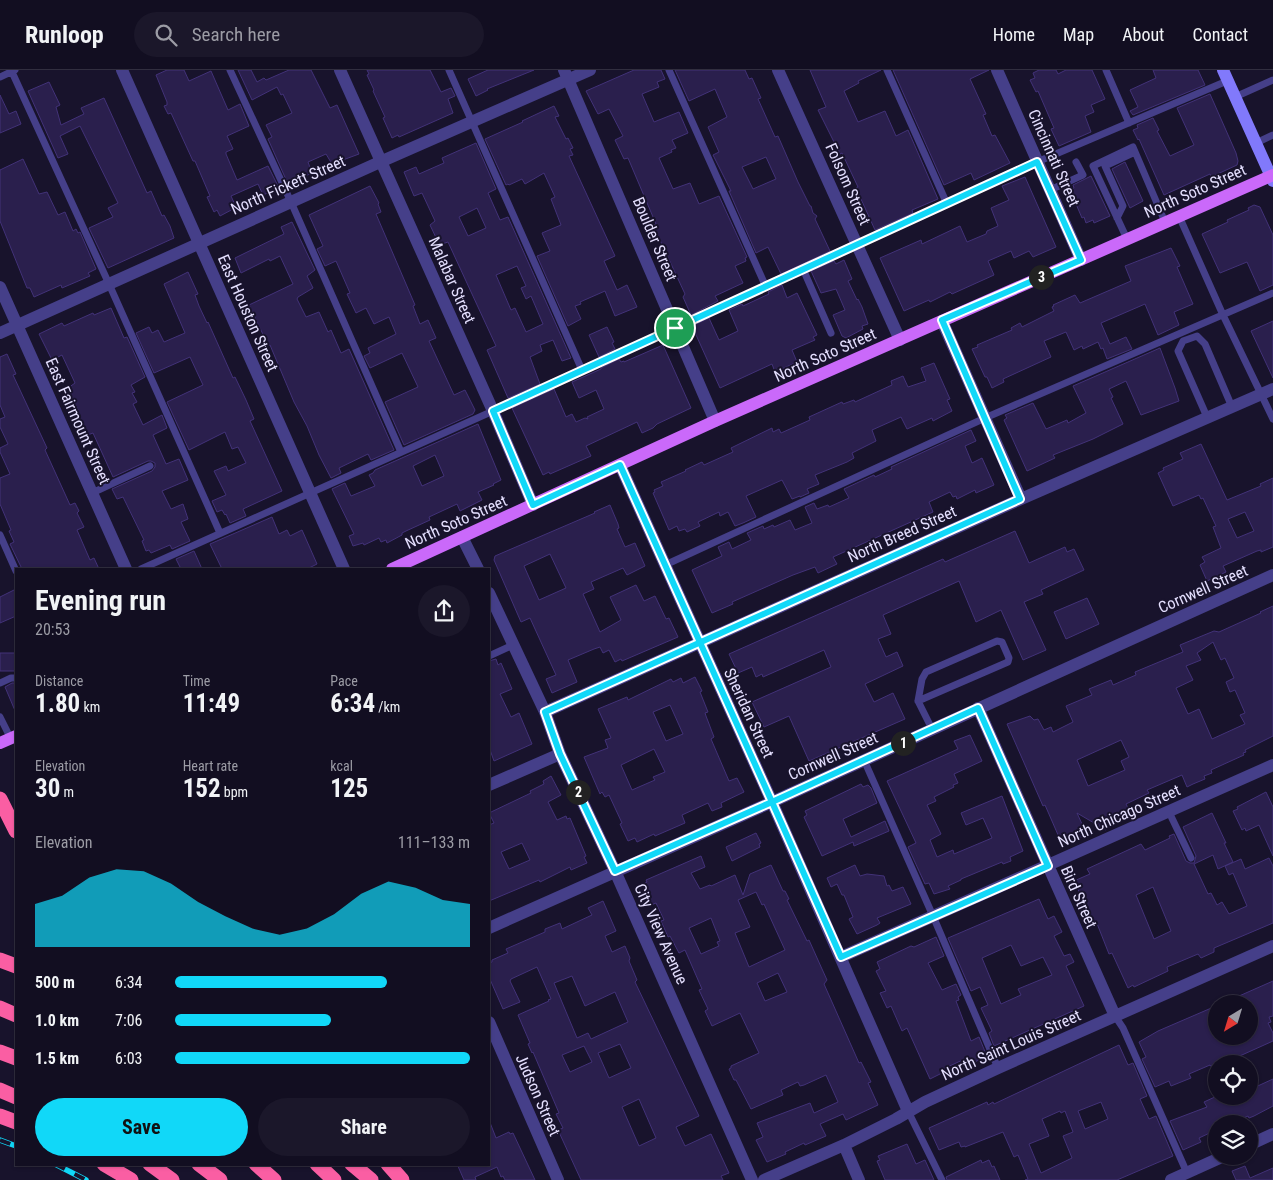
<!DOCTYPE html>
<html lang="en">
<head>
<meta charset="utf-8">
<style>
  :root { --surface:#120e21; --page:#1b172a; --text:#f1f3f6; --muted:#9c9ca5; --line:#312e3f; --accent:#11d8f8 }
  body { margin:0; font-family:"Roboto Condensed",sans-serif; background:var(--page); color:var(--text); height:100vh; display:flex; flex-direction:column; font-size:19px; white-space:nowrap }
  * { box-sizing:border-box; margin:0 }
  p { font-size:16px; color:var(--muted) }
  .icon { flex:none; width:28px; height:28px; fill:none; stroke:currentColor; stroke-width:2; stroke-linecap:round; stroke-linejoin:round }
  .map { position:relative; flex:1; overflow:hidden }
  .panel { position:absolute; left:15px; top:498px; width:475px; height:598px; display:flex; flex-direction:column; background:var(--surface); border-radius:0px; box-shadow:0 1px 4px #0004,0 0 0 1px var(--line) }
  .panel>* { flex:none }
  .needle { width:32px; rotate:218deg }
  .controls { position:absolute; left:1208px; top:925px; display:grid; gap:10px }
  .controls a { display:grid; place-items:center; width:50px; height:50px; border-radius:50%; background:var(--surface); box-shadow:0 1px 4px #0004,0 0 0 1px var(--line); font-size:25px }
  .pin { position:absolute; display:grid; place-items:center; width:42px; height:42px; color:#fff; margin:-21px; border:2px solid #fff; border-radius:50%; box-shadow:0 1px 5px #0007 }
  .km { position:absolute; width:25px; height:25px; margin:-12px; border-radius:50%; background:#222; color:#fff; font-size:14px; line-height:25px; text-align:center }
  .round { display:grid; place-items:center; flex:none; width:52px; height:52px; border-radius:26px; background:var(--page) }
  .summary { display:flex; align-items:center; justify-content:space-between; height:85px; padding:0 20px }
  h1 { font-size:28px; font-weight:700; line-height:38px }
  .metrics { display:grid; grid-template-columns:repeat(3,1fr); gap:8px; height:85px; padding:5px 20px }
  .metrics div { display:grid; align-content:center }
  .metrics b { font-size:25px; font-weight:700 }
  .metrics small { font-size:14px; font-weight:400 }
  .metrics p { font-size:14px }
  .chart { height:140px; padding:10px 20px }
  .chart p { display:flex; justify-content:space-between }
  .chart svg { width:100%; height:90px; margin-top:5px; fill:var(--accent); opacity:.7 }
  .action { display:flex; gap:10px; margin-top:auto; padding:10px 20px }
  .action a { flex:1; height:58px; border-radius:30px; background:var(--accent); color:#111; font-size:20px; font-weight:700; line-height:58px; text-align:center }
  .action a+a { background:var(--page); color:var(--text) }
  ul { padding:0 20px; list-style:none; font-size:16px }
  li { display:grid; grid-template-columns:80px 60px 1fr; align-items:center; height:38px }
  li i { height:12px; border-radius:6px; background:var(--accent) }
  header { display:flex; align-items:center; gap:30px; box-sizing:border-box; height:70px; padding:0 25px; background:var(--surface); border-bottom:1px solid var(--line) }
  header strong { font-size:24px }
  nav { display:flex; gap:28px; margin-inline-start:auto; font-size:18px }
  .search { width:350px; height:45px; background:var(--page); display:flex; align-items:center; gap:12px; box-sizing:border-box; padding:0 18px; border-radius:28px; color:var(--muted); font-size:19px }
  .map>svg:first-child { display:block }
  .building { fill:#2a1f4d; stroke:#423278; fill-rule:evenodd }
  .lines { fill:none; stroke-linecap:round; stroke-linejoin:round }
  .lane { stroke:#453f89; stroke-width:7 }
  .street { stroke:#453f89; stroke-width:12 }
  .secondary { stroke:#8179fb; stroke-width:12 }
  .primary { stroke:#ca69fa; stroke-width:12 }
  .highway { stroke:#fa5ea3; stroke-width:15 }
  .rail-casing { stroke:#11d8f8; stroke-width:5.5 }
  .rail { stroke:#18132c; stroke-width:4; stroke-dasharray:11; stroke-linecap:butt }
  .route-casing { stroke:#fff; stroke-width:10 }
  .route { stroke:#11d8f8; stroke-width:6 }
  .labels { text-anchor:middle; dominant-baseline:central; stroke-width:4; stroke-linejoin:round; paint-order:stroke }
  .street-label { font-size:16px; fill:#e4dffe; stroke:#18132c }
</style>
</head>
<body>
<header>
<strong>Runloop</strong>
<div class="search"><svg class="icon" aria-label="search" viewBox="0 0 24 24"><circle cx="10" cy="10" r="6"/><path d="M15 15l6 6"/></svg>Search here</div>
<nav><a>Home</a><a>Map</a><a>About</a><a>Contact</a></nav>
</header>
<div class="map">
<svg width="1273" height="1110" viewBox="0 0 1273 1110">
  <rect width="100%" height="100%" fill="#18132c"/>
  <path class="building" d="M167,0H184L189,11L211,1L228,40L240,34L249,56L227,66L233,79L226,82V84L237,110L268,96L279,118L263,125L258,114L231,126L236,137L235,138L220,146L217,140L214,142L207,127L210,126L195,91H193L171,43L168,44L164,36L167,35V32L156,5Z
    M238,0H251L257,12L264,8L266,10L289,0H311L330,38L337,35L359,84L332,94L326,84L308,92L312,103L288,114L268,69L272,67L266,55L292,43L283,24L281,25L277,17L252,30Z
    M367,0H430L441,22L451,18L455,26L448,29L453,43L399,67L398,65L392,68L383,48L385,47L373,21L374,20L367,5L369,4Z
    M488,0H534L487,19L488,20L476,26L468,9Z
    M634,0H661L665,9L657,12L659,17L642,24L654,52L679,42L688,63L672,70L676,78L671,80L672,82L659,88L673,119L690,113L699,134L719,126L747,187L745,188L746,191L735,196L743,213L715,226L718,231L691,245L683,227L685,224L653,155L656,154L628,88L624,89L615,70L623,66L609,39L598,44L586,21Z
    M675,0H745L749,9L752,8L761,28L758,29L775,67L778,66L798,112L810,136H811L813,143L817,146L815,149L830,181L781,204L768,177L756,183L729,121H731L713,85L719,82L708,57L727,47L715,19L689,31ZM766,87L776,109L753,119L742,97Z
    M810,0H881L858,11L859,13L844,21L858,52L885,41L896,66L908,60L938,129L912,140L913,143L875,160L856,118L858,117L842,83L840,84L818,40L826,37Z
    M893,0H989L970,9L986,44L983,45L992,66L995,65L1010,93L974,110L971,103L944,115Z
    M1039,0H1056L1058,4L1066,0H1092L1105,29L1091,35L1094,42L1085,46L1091,62L1059,76L1051,59L1054,58L1038,21L1036,22L1030,10L1035,8L1033,3Z
    M1153,0H1198L1205,15L1133,45L1130,41L1138,37L1130,20L1156,8Z
    M49,12L60,35L56,37L61,55L84,44L81,38L104,28L147,123L151,121L162,146L164,145L170,156L174,168L108,198L89,158L113,147L108,138L118,133L80,56L60,66L68,84L58,88L28,21Z
    M1210,24L1236,83L1238,91L1237,95L1211,107L1210,104L1164,125L1139,69L1138,70L1133,60L1138,58L1137,55L1153,48L1159,60L1157,61L1170,86L1194,75L1177,38Z
    M0,25L9,44L16,41L21,54L0,63Z
    M554,36L559,46L555,47L566,69L568,68L573,78L570,79L573,85L569,86L615,186L604,191L617,220L627,215L637,237L615,246L605,221L580,232L581,234L575,236L581,249L568,256L537,186L550,181L542,163L561,155L551,129L555,127L544,103L525,114L522,109L509,115L508,114L506,115L485,69L523,52L522,51Z
    M476,73L496,119L488,123L500,150L508,147L571,288L562,291L553,270L540,275L542,281L530,287L540,314L508,328L487,280L496,276L448,172L442,174L441,172L439,174L430,155L435,151L422,123L414,126L404,102L416,97L419,104L444,93L442,88ZM477,138L486,158L468,166L459,147ZM517,196L526,216L521,218L526,229L531,226L543,254L526,262L515,238L511,240L496,205Z
    M23,89L39,124L47,122L58,145L65,142L73,161L76,159L78,163L80,162L96,199L88,203L90,206L62,218L61,215L34,227L30,218H27L0,151V100Z
    M1125,92L1143,131L1130,138L1112,99Z
    M1091,106L1110,146L1094,153L1093,150L1086,153L1084,147L1082,148L1070,120L1074,118L1073,115Z
    M1025,107L1056,177L1033,187L1029,181L1014,188L1011,181L988,191L994,205L952,224L950,222L930,232L929,230L904,241L880,188L921,170L922,174L960,156L967,172L986,164L987,161L998,156L991,138L1009,130L1002,116Z
    M370,116L379,133L378,134L381,142L376,144L415,235L413,236L420,254L428,250L436,268L429,271L454,325L465,320L475,340L473,344L404,375L385,332L418,317L402,283L370,298L364,286L370,283L368,278L396,264L389,247L374,254L366,238L356,243L347,224L350,223L336,191L325,196L317,179L323,176L309,145Z
    M1254,135L1260,137L1273,165V215L1260,221L1247,192L1220,203L1202,164L1228,152L1227,150L1249,140L1248,138Z
    M292,152L315,200L307,206L313,218L298,227L297,229L306,247L319,242L328,262L331,260L341,283L349,279L394,380L371,390L368,384L339,398L341,403L331,408L319,385L307,356L294,332L270,275H268L249,235L293,214L280,186L270,191L269,189L241,203L235,188L284,164L281,157Z
    M1171,178L1180,196L1177,197L1193,234L1174,242L1179,255L1158,265L1145,234L1101,253L1110,274L1126,267L1132,279L1107,289L1103,278L1101,279L1098,272L1083,279L1082,276L1074,280L1066,262L1044,271L1051,287L1003,309L1004,312L992,318L987,307H985L972,279L978,277L977,275L1012,260L1011,258L1020,253L1022,257L1054,241L1052,237L1054,236L1053,235L1075,225L1080,233L1131,211L1125,196Z
    M844,190L852,209L848,211L857,230L858,229L862,237L868,254L862,256L863,259L846,268L842,266L833,245L845,240L836,219L821,223L811,201L834,191L836,194Z
    M188,202L198,224L195,225L199,236L207,253L208,252L233,308L235,307L246,330L254,349L250,351L282,421L243,439L246,446L230,453L226,444L225,445L222,440L217,442L212,431L226,425L214,401L226,396L228,401L246,393L238,377L232,379L225,362L189,380L167,332L203,315L190,287L154,303L136,263L149,257L152,263L158,260L164,272L185,263L164,214Z
    M782,215L787,228L797,223L817,265L813,267L815,270L792,280L797,292L775,302L772,294L720,318L692,256L709,248L719,270L738,261L729,240L742,234L743,236L769,224L768,222Z
    M111,238L124,268L127,267L145,307L131,315L135,322L132,323L137,332L133,334L143,355L162,345L167,358L153,365L166,394L179,389L188,410L162,421L171,439L183,434L188,449L181,452L190,471L172,479L170,475L151,483L149,480L146,481L142,471L144,470L123,427L117,429L112,419L152,401L155,397V393L151,391H148L113,407L93,363L85,366L73,342L78,340L68,318L75,313L62,285L52,290L39,264L62,253L64,256L93,243L94,245Z
    M1273,251V308L1251,261Z
    M607,257L614,272L612,273L615,279L599,287L589,265Z
    M663,275L691,338L657,354L653,358L642,363L637,352L586,376L591,386L550,404L549,402L543,405L512,338L554,319L566,347L572,344L576,352L585,348L588,349L587,347L604,339L596,320L579,328L572,312L601,299V298L619,289L621,292L624,291V292Z
    M1160,278L1175,318L1179,331L1141,345L1126,311L1109,319L1113,327L1111,328L1123,354L1093,369L1053,385L1055,388L1027,401L1004,350L1007,348L1005,345L1033,333L1046,359L1067,350L1068,353L1086,343L1073,316Z
    M7,284L16,304L13,305L47,378L45,380L70,435L75,433L79,441L77,443L84,457L77,460L90,490L94,488L99,499H22L10,474L14,472L9,461L11,460L0,434V408L10,404L0,382V378L8,374L0,357V349L5,347L0,335V287Z
    M934,293L950,329L947,330L952,341L933,351L932,348L907,359L901,347L872,360L876,371L852,383L854,388L847,392L815,405L819,414L807,419L809,423L800,427V426L792,429L782,410L746,426L756,447L743,453L735,456L728,442L720,446L719,442L698,452L700,456L687,462L685,459L679,461L677,456L669,460L653,423L655,422L654,420L663,416L661,412L686,401L685,400L702,392L704,395L733,382L731,378L772,358L773,362L779,359L781,363L810,350L809,347L842,332L843,334L854,330L855,332L892,315L891,311L903,306L908,317L926,311L921,298Z
    M478,354L501,410L493,414L494,415L478,422L482,430L460,441L457,434L429,447L430,450L406,461L402,463V465L387,473L386,470L381,472L379,468L364,475L363,473L353,476L349,466L354,464L332,419L345,413L351,426L375,416L369,405L373,403L375,400ZM435,385L444,406L422,416L413,396Z
    M971,360L976,371L965,376L972,393L982,388L994,415L976,423L975,420L957,429L956,426L953,427L950,422L929,432L933,442L833,487L837,494L818,503L815,497L793,505L732,532L733,534L712,543L692,500L722,486L718,477L729,472L732,479L751,470L747,463L763,456L764,459L773,455L774,457L790,450L795,460L812,453L805,437L814,433L817,439L828,435L829,437L849,428L844,419L846,418L874,405L875,407L892,399L891,397Z
    M1201,374L1227,430L1261,416L1260,414L1273,408V477L1261,482V480L1257,481L1223,496L1226,502L1207,511L1200,495L1205,492L1202,487L1221,478L1213,457L1216,456L1203,428L1201,429L1199,425L1173,436L1158,403L1164,400L1163,398L1183,389L1180,383ZM1245,442L1254,461L1237,468L1228,449Z
    M610,435L618,454L619,458L617,459L625,477L635,473L645,496L627,505L623,498L591,512L594,519L583,524L600,562L621,550L610,527L636,515L644,531L655,526L666,549L669,548L678,567L622,591L621,589L615,592L609,580L603,583L600,577L594,579L568,590L577,612L552,623L546,609L556,605L530,548L521,552L494,490L495,486L595,443L594,442ZM550,484L566,518L539,530L524,496Z
    M272,447L279,464L287,460L290,466L302,460L317,494L307,499H222L210,474Z
    M1015,461L1029,493L1065,477L1067,482L1074,479L1084,500L1041,520L1043,524L1024,532L1046,580L1023,590L1001,540L976,552L959,511L883,545L891,564L878,569L886,587L897,582L903,596L865,614L874,632L893,623L905,649L809,691L789,646L764,657L752,632L831,597L824,580L763,607L762,604L756,607L752,597L738,603L729,584L943,489L945,492Z
    M194,481L202,499H181L176,489Z
    M16,519V546L0,553V527Z
    M1087,528L1099,554L1066,569L1054,542Z
    M1273,536V666L1245,680L1246,682L1243,683L1244,685L1211,700L1212,703L1204,706L1205,709L1193,714L1187,717L1182,705L1147,720L1149,723L1126,734L1129,740L1103,751L1106,760L1077,743L1087,765L1062,774L1045,735L1043,736L1007,654L1030,646L1034,650L1038,649L1044,660L1051,657L1053,662L1073,652L1066,636L1092,625L1089,619L1111,610L1113,615L1136,605L1135,602L1183,582L1180,575L1214,561L1219,562L1261,543L1260,542ZM1213,572L1221,590L1225,588L1234,608L1226,612L1230,622L1235,620L1245,643L1240,645L1245,654L1212,669L1199,639L1188,644L1176,618L1193,610L1186,596L1201,590L1197,583ZM1121,670L1129,687L1121,691L1125,700L1088,716L1077,690Z
    M0,583H16V601H0Z
    M496,589L498,595L501,593L512,619L500,624L511,647L519,643L532,674L494,691L489,677V591Z
    M695,607L702,621L700,622L708,642L705,643L706,646L714,667L711,669L729,711L737,708L744,722L721,733L722,737L712,741L708,733L682,745L685,753L655,766L654,764L637,772L635,768L628,771L620,754L622,753L609,725L605,727L602,722L600,724L584,687L608,678L605,670L611,668L598,639L627,627L628,630L671,609L673,612L681,608L683,613ZM670,635L683,664L666,671L653,642ZM654,679L665,702L653,707L655,710L632,720L621,695Z
    M12,613H16V643L5,617Z
    M970,665L982,691L954,704L958,713L953,715L954,717L934,727L936,731L927,735L941,764L930,770L937,787L953,780L954,784L992,768L983,748L966,755L961,743L1002,726L1023,781L1010,787L1011,791L1003,794L1002,792L961,809V810L948,816L950,819L934,824L929,813L925,814L908,777L916,773L887,711L958,679L954,671Z
    M551,706L561,725L548,732L557,750L566,746L567,749L570,748L586,786L584,787L587,793L571,800L570,797L540,812L539,810L489,831V755L494,753L489,743L531,723L530,721L544,714L543,711ZM522,773L530,790L509,799L501,782Z
    M861,714L863,717L868,715L871,718L877,733L843,749L851,767L885,751L889,761L854,776L853,772L822,786L804,747L807,745L805,741Z
    M1266,722L1273,737V786L1259,755L1246,761L1245,758L1242,760L1233,741L1238,739L1237,737Z
    M1212,743L1226,773H1224L1233,792L1218,799L1213,785L1194,794L1208,824L1211,823L1217,835L1222,832L1229,844L1247,836L1233,803L1229,805L1225,796L1241,789L1245,799L1269,788L1273,796V853L1214,878V882L1201,888L1198,884L1167,897L1168,901L1134,917L1133,915L1128,918L1112,883L1109,884L1096,851L1094,853L1074,811L1090,804L1087,799L1141,774L1145,780L1170,768L1169,766L1174,764L1186,791L1190,793H1194L1196,786L1183,757ZM1153,817L1171,861L1154,869L1136,825Z
    M756,763L761,773L759,774L760,777L732,791L726,777Z
    M701,786L705,797L691,803L700,819L710,815L711,816L735,805L743,825L750,804L771,795L783,821H785L789,829L787,830L807,871L809,870L822,899L827,910L824,914L859,993L861,992L871,1012L868,1013L878,1035L846,1050L843,1044L820,1054L826,1066L805,1075L804,1073L785,1082L786,1084L767,1092L756,1070L763,1067L757,1053L810,1033L814,1043L838,1032L826,1005L804,1015L800,1016L798,1012L781,1020L783,1025L751,1039L736,1010H734L729,999L731,998V996L759,983L740,943L712,956L705,941L708,939L699,920L702,919L685,880L679,883L670,866L668,867L661,851L664,850L656,833L651,835L642,815L647,812L646,810ZM756,822L762,835L764,834L785,880L749,897L735,863L750,857L738,830ZM711,848L720,871L717,872L719,876L701,884L689,858ZM778,903L787,922L765,931L757,913Z
    M855,795L860,806L867,804L884,806L887,816L889,815L892,821L903,817L911,834L877,848L880,853L877,855L857,864L849,849L853,847L844,825H842L837,814L831,817L827,808Z
    M1039,829L1048,849L1054,846L1062,862L1054,866L1064,886L1070,884L1074,892L1066,896L1084,936L994,976L989,963L992,961L981,938L988,935L980,917L971,921L948,868ZM1011,875L1021,896L1043,887L1052,905L1018,919L1021,925L1001,934L982,888Z
    M603,831L616,861L605,866L612,882L625,876L630,888L629,891L637,910L635,912L699,1046L676,1057L685,1076L711,1064L729,1103L721,1106L723,1110H581L558,1060L563,1058L556,1044L559,1043L533,982L532,983L528,974L530,973L518,945L549,931L548,930L551,929L537,897L511,909L510,911L520,932L503,939L489,907V893L492,892V890L508,883L506,879L545,862V859L560,853L562,859L592,845L588,838ZM572,906L585,936L615,922L628,952L591,969L588,963L577,968L554,913ZM620,974L631,998L609,1008L598,983ZM584,976L592,992L570,1002L562,985ZM639,1029L656,1068L639,1076L622,1037Z
    M936,867L944,886L928,893L942,920L956,914L961,925L958,927L959,930L956,931L971,971L979,967L986,984L978,988L979,990L970,994L967,988L943,999L944,1002L930,1009L907,958L902,961L891,936L887,938L880,923L886,921L876,901L880,899L877,892L911,876L914,877Z
    M1273,911V946L1269,947L1271,952L1268,953L1273,963V971L1233,989L1232,987L1210,996V995L1189,1004L1191,1008L1171,1016L1169,1011L1155,1017L1142,989L1146,987L1139,972L1158,961L1216,936V966H1249V934H1221Z
    M1119,975L1128,995L1133,993L1147,1026L1140,1029L1149,1049L1156,1046L1173,1086L1117,1110H1025L1028,1109L1018,1085L1014,1087L1003,1062L965,1077V1076L961,1077L959,1072L939,1080L929,1058L987,1032L988,1035L993,1032L994,1034ZM1101,1032L1108,1049L1085,1059L1078,1041ZM1060,1041L1061,1043L1065,1041L1073,1062L1063,1066L1072,1088L1041,1103L1029,1074L1049,1066L1042,1049Z
    M1273,1009V1036L1254,1046L1249,1048L1248,1046L1231,1054H1216V1060L1199,1068L1201,1072L1183,1080L1170,1051L1207,1037L1204,1032L1217,1026H1249V1020Z
    M489,1050L496,1068L509,1062L510,1064L513,1063L535,1110H505L503,1106L501,1107L497,1097L475,1107L476,1110H464L457,1094H489Z
    M907,1074L916,1094L925,1090L934,1110H885L877,1091L880,1090L878,1086Z
    M981,1090L982,1093L989,1090L992,1097L994,1096L1000,1110H947L946,1107Z
    M1245,1096L1250,1108L1273,1098V1110H1236L1232,1101Z"/>
  <g class="lines">
    <path class="lane" d="M230,0L291,132L401,382
      M449,0L582,300
      M669,0L766,217
      M887,0L947,134
      M1106,0L1129,53
      M12,2L109,214L220,463
      M0,7L15,0
      M1235,27L1273,10
      M1256,73L1273,65
      M1050,120L1083,105L1076,92
      M1179,146L1223,245L1273,349
      M1117,148L1123,136L1105,96L1135,82
      M1127,169L1093,96L1133,77L1165,152
      M803,199L831,263
      M1207,347L1178,281L1183,271L1197,266L1205,274L1232,337
      M92,423L150,396
      M0,465L16,501
      M665,495L985,348L1273,223
      M141,499L493,341L1037,92L1227,11
      M489,586L513,575
      M0,613L11,608H16
      M918,631L922,609L926,602L997,571L1002,572L1009,588L1008,592L918,631L932,659
      M0,647L11,669
      M864,690L933,846L998,998
      M1169,742L1191,788
      M1115,946L1123,958L1187,1103
      M908,1041L942,1110"/>
    <path class="street" d="M122,0L344,499
      M340,0L493,341L533,435
      M564,0L715,351
      M778,0L900,270
      M997,0L1081,190
      M0,217L126,499
      M942,251L1021,429
      M0,263L380,92L590,0
      M620,395L772,732L908,1041
      M462,467L478,499
      M489,523L545,642L560,684L615,801L752,1110
      M978,638L1115,946
      M545,642L1021,429L1273,319
      M489,715L560,684
      M489,858L772,732L1273,505
      M841,887L1273,695
      M489,952L558,1110
      M844,1075L859,1110
      M1249,1075L1273,1064
      M764,1110L844,1075L896,1049L925,1032L998,998L1273,876
      M1171,1110L1224,1086"/>
    <path class="secondary" d="M1223,0L1273,111"/>
    <path class="primary" d="M392,499L715,351L1273,105
      M0,673L16,666"/>
    <path class="highway" d="M0,729L16,761
      M0,890L16,896
      M0,938L16,945
      M0,982L16,988
      M0,1020L16,1027
      M0,1046L16,1052
      M104,1094L131,1110
      M150,1094L172,1110
      M199,1094L220,1110
      M256,1094L274,1110
      M317,1094L334,1110
      M352,1094L371,1110
      M388,1094L402,1110"/>
    <defs>
      <path id="rail" d="M0,1070L16,1076
        M55,1094L86,1110"/>
    </defs>
    <use href="#rail" class="rail-casing"/>
    <use href="#rail" class="rail"/>
  </g>
  <g class="lines">
    <defs>
      <path id="route" d="M675,258L493,341L533,435L620,395L772,732L978,638L1048,796L841,887L772,732L615,801L560,684L545,642L1020,429L942,250L1081,190L1037,92L675,258"/>
    </defs>
    <use href="#route" class="route-casing"/>
    <use href="#route" class="route"/>
  </g>
  <g class="labels">
    <g class="street-label">
      <text transform="translate(1054 88) rotate(66)">Cincinnati Street</text>
      <text transform="translate(848 114) rotate(66)">Folsom Street</text>
      <text transform="translate(288 115) rotate(-24)">North Fickett Street</text>
      <text transform="translate(1195 121) rotate(-24)">North Soto Street</text>
      <text transform="translate(655 169) rotate(67)">Boulder Street</text>
      <text transform="translate(452 210) rotate(66)">Malabar Street</text>
      <text transform="translate(248 243) rotate(66)">East Houston Street</text>
      <text transform="translate(825 285) rotate(-24)">North Soto Street</text>
      <text transform="translate(78 351) rotate(66)">East Fairmount Street</text>
      <text transform="translate(456 452) rotate(-24)">North Soto Street</text>
      <text transform="translate(902 464) rotate(-24)">North Breed Street</text>
      <text transform="translate(1203 519) rotate(-24)">Cornwell Street</text>
      <text transform="translate(749 643) rotate(65)">Sheridan Street</text>
      <text transform="translate(833 686) rotate(-24)">Cornwell Street</text>
      <text transform="translate(1119 746) rotate(-24)">North Chicago Street</text>
      <text transform="translate(1079 827) rotate(66)">Bird Street</text>
      <text transform="translate(661 864) rotate(66)">City View Avenue</text>
      <text transform="translate(1011 975) rotate(-24)">North Saint Louis Street</text>
      <text transform="translate(538 1025) rotate(66)">Judson Street</text>
    </g>
  </g>
</svg>
<div class="controls">
<a><svg class="needle" viewBox="-14 -14 28 28"><path d="M0-13l5 13h-10z" fill="#e53935"/><path d="M0 13l5-13h-10z" fill="#9c9ca5"/></svg></a>
<a><svg class="icon" aria-label="locate" viewBox="0 0 24 24"><circle cx="12" cy="12" r="6"/><path d="M12 2v4M12 18v4M2 12h4M18 12h4"/></svg></a>
<a><svg class="icon" aria-label="layers" viewBox="0 0 24 24"><path d="M12 4l9 5-9 5-9-5zM3 14l9 5 9-5"/></svg></a>
</div>
<div class="pin" style="left:675px;top:258px;background:#1e9e55"><svg class="icon" aria-label="arrive" viewBox="0 0 24 24"><path d="M6 21V4h12l-3 4 3 4H6"/></svg></div>
<b class="km" style="left:903px;top:673px">1</b>
<b class="km" style="left:578px;top:722px">2</b>
<b class="km" style="left:1041px;top:207px">3</b>
<section class="panel">
<div class="summary"><div><h1>Evening run</h1><p>20:53</p></div><a class="round"><svg class="icon" aria-label="share" viewBox="0 0 24 24"><path d="M12 15V3M7 8l5-5 5 5M5 13v7h14v-7"/></svg></a></div>
<div class="metrics">
<div><p>Distance</p><b>1.80<small> km</small></b></div>
<div><p>Time</p><b>11:49</b></div>
<div><p>Pace</p><b>6:34<small> /km</small></b></div>
</div>
<div class="metrics">
<div><p>Elevation</p><b>30<small> m</small></b></div>
<div><p>Heart rate</p><b>152<small> bpm</small></b></div>
<div><p>kcal</p><b>125</b></div>
</div>
<div class="chart"><p><span>Elevation</span>111–133 m</p>
<svg viewBox="0 0 160 44" preserveAspectRatio="none"><path d="M0 44V23L10 19L20 10L30 6L40 7L50 13L60 22L70 29L80 35L90 38L100 35L110 28L120 18L130 12L140 15L150 21L160 23V44z"/></svg>
</div>
<ul>
<li><b>500 m</b>6:34<i style="width:72%"></i></li>
<li><b>1.0 km</b>7:06<i style="width:53%"></i></li>
<li><b>1.5 km</b>6:03<i style="width:100%"></i></li>
</ul>
<div class="action"><a>Save</a><a>Share</a></div>
</section>
</div>
</body>
</html>
